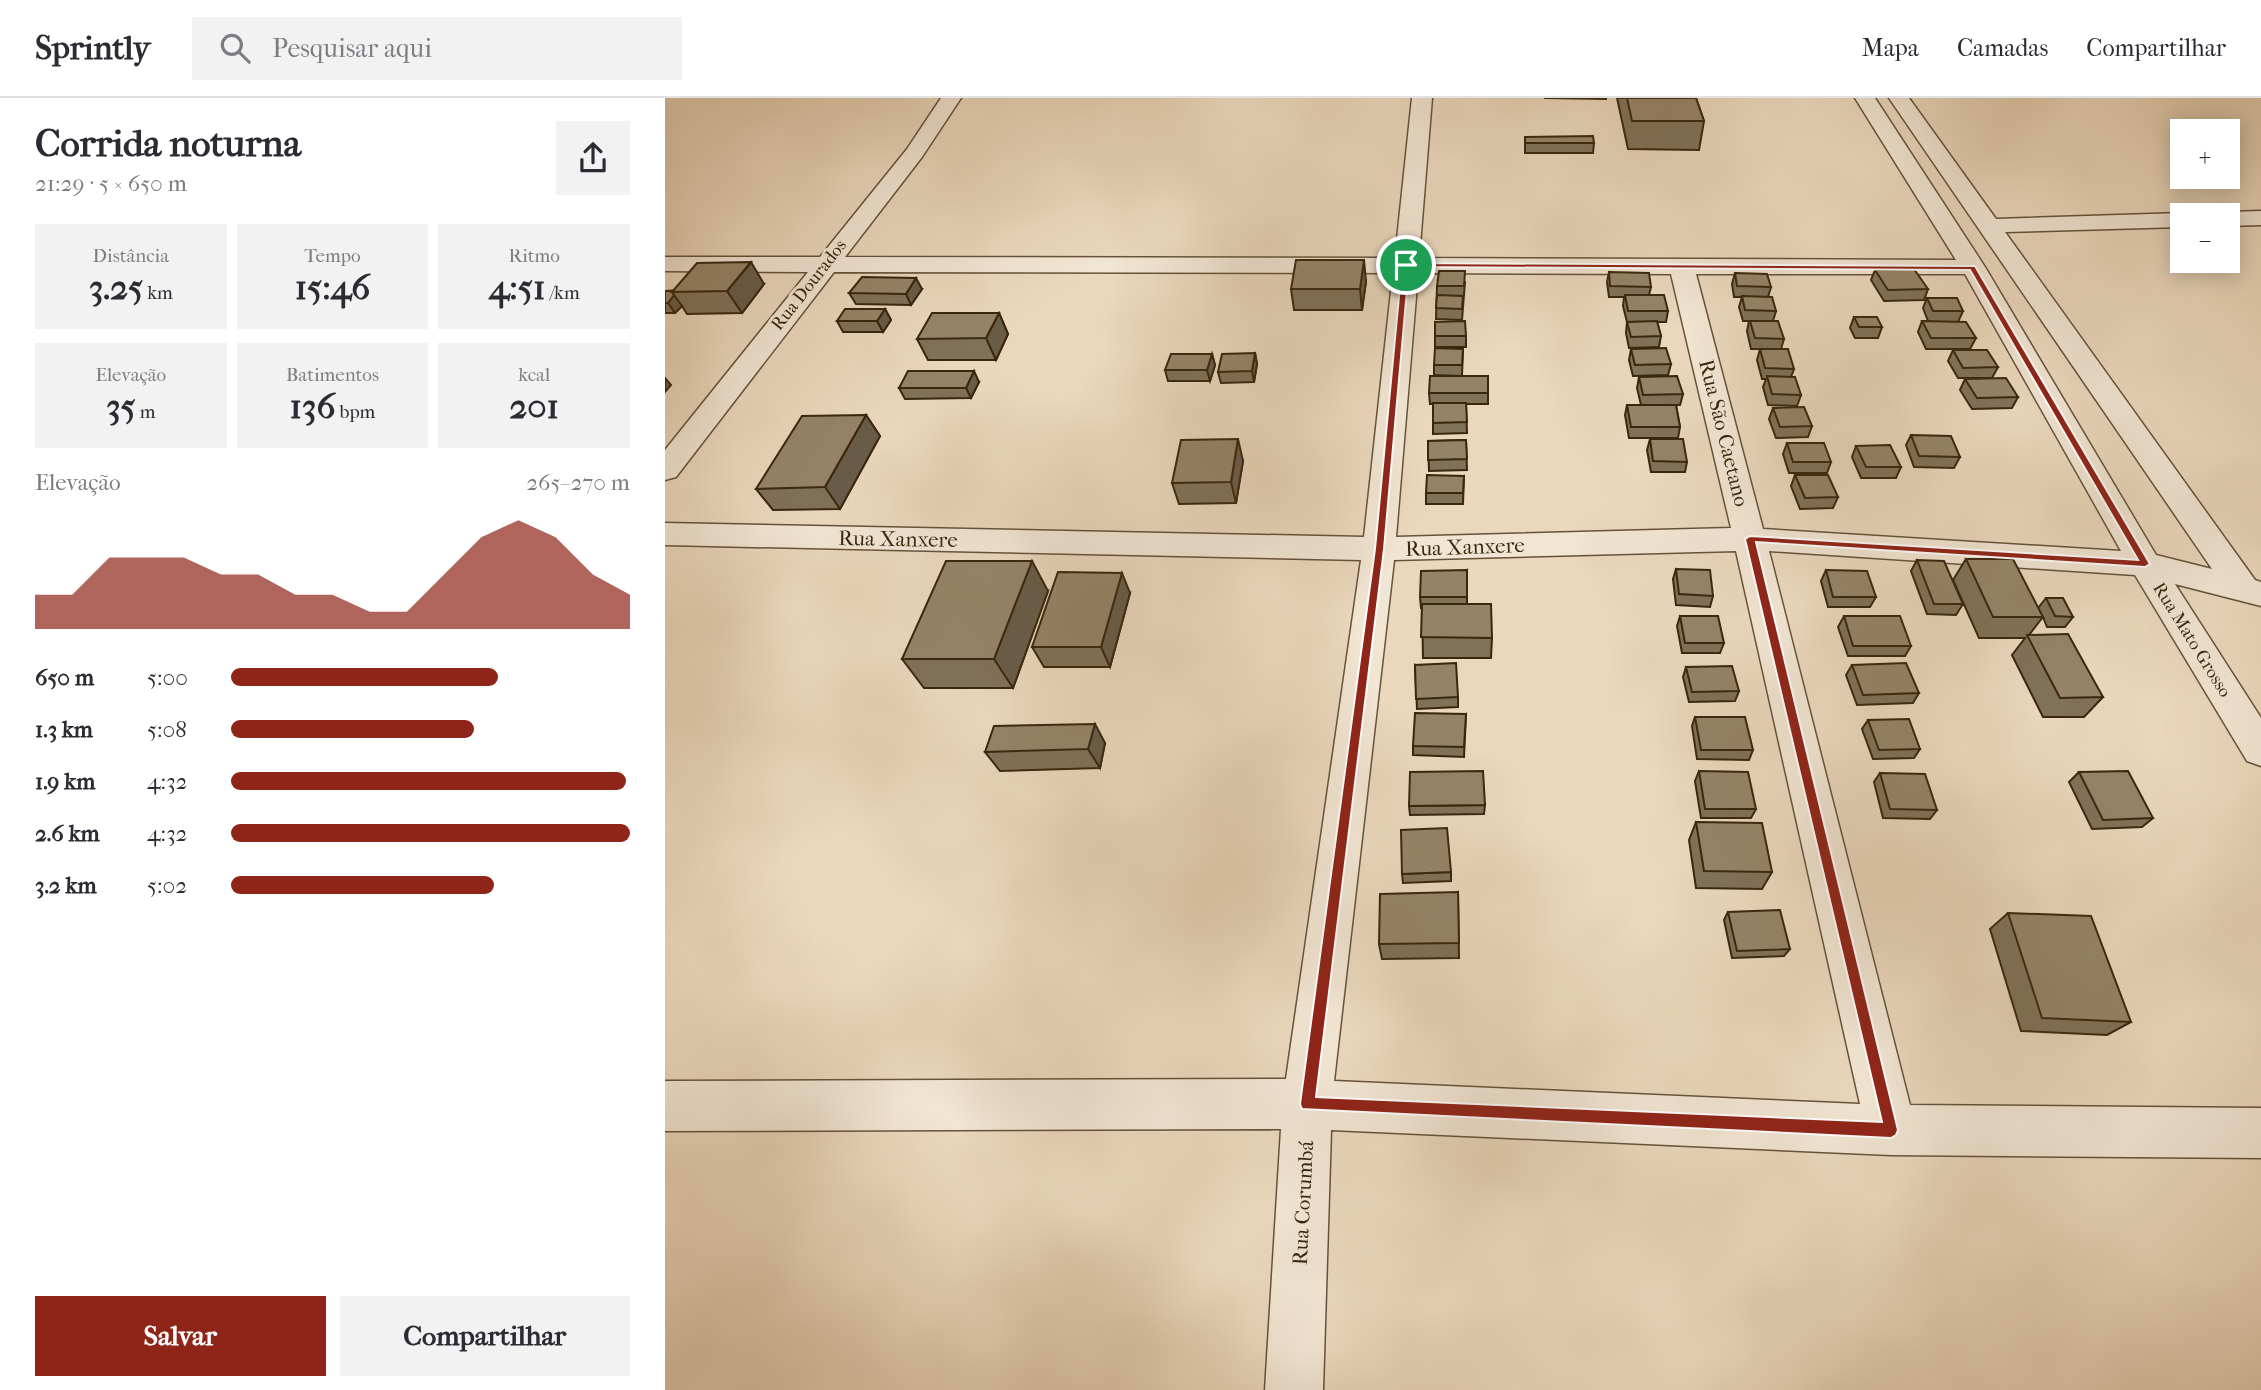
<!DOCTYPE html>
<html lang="pt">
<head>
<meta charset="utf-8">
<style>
  :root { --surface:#fff; --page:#f2f2f3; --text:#2b2b33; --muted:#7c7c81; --line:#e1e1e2; --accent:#8f2418 }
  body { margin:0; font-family:"IM FELL French Canon",serif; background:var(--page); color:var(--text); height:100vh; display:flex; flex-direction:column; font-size:26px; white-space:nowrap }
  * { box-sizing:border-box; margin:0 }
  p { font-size:23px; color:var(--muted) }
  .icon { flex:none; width:38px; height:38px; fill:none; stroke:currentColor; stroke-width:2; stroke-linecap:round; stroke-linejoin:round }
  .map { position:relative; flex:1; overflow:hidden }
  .panel { display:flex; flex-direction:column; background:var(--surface); width:665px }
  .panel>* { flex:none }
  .buttons { position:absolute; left:1505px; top:21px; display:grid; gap:14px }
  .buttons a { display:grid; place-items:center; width:70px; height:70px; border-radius:0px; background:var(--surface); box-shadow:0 4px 18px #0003; font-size:35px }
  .pin { position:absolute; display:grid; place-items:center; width:60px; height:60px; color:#fff; margin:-30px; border:4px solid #fff; border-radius:50%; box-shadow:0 2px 7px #0007 }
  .round { display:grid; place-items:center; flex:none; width:74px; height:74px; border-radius:0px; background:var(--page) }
  .summary { display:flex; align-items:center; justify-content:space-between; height:119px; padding:0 35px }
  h1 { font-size:38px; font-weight:800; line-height:52px }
  .figures { display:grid; grid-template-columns:repeat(3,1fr); gap:10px; height:119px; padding:7px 35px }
  .figures div { display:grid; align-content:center; border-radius:0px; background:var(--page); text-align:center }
  .figures b { font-size:35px; font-weight:800 }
  .figures small { font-size:19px; font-weight:400 }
  .figures p { font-size:19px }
  .chart { height:196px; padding:14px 35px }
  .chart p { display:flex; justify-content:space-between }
  .chart svg { width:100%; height:126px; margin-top:7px; fill:var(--accent); opacity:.7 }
  .button { display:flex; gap:14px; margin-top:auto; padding:14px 35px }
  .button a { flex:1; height:80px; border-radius:0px; background:var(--accent); color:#fff; font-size:28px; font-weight:800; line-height:80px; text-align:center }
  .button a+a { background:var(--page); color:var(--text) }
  ul { padding:0 35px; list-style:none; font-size:23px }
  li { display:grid; grid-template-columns:112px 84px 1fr; align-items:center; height:52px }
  li i { height:18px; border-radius:9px; background:var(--accent) }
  header { display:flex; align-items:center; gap:42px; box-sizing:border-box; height:98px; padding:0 35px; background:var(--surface); border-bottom:2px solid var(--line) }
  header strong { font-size:33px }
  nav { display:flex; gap:38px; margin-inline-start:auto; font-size:24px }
  .search { width:490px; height:63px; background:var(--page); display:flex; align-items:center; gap:18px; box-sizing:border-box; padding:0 24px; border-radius:0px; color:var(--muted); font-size:26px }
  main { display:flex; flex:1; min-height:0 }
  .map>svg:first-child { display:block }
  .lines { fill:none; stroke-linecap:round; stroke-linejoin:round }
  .street-casing { stroke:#65533a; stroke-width:3 }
  .street { fill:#f1e5d3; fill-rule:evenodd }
  .wall { fill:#807159; stroke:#39270e; stroke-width:2 }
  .shaded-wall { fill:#685c49; stroke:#39270e; stroke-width:2 }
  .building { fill:#958368; stroke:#39270e; stroke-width:2 }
  .route { fill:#8f2418; stroke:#fff; stroke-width:2; fill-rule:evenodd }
  .labels { text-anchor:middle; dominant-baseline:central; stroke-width:6; stroke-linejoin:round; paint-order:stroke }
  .far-street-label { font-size:18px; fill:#39270e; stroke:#f1e5d3 }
  .street-label { font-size:21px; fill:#39270e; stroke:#f1e5d3 }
</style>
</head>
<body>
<header>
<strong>Sprintly</strong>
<div class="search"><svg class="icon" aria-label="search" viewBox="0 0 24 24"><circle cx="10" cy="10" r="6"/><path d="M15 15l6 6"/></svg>Pesquisar aqui</div>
<nav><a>Mapa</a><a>Camadas</a><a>Compartilhar</a></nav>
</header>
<main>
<section class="panel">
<div class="summary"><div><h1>Corrida noturna</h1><p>21:29 · 5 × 650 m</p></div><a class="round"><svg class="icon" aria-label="share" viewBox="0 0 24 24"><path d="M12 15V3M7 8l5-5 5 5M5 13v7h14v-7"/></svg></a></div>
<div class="figures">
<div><p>Distância</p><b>3.25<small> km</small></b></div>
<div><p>Tempo</p><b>15:46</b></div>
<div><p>Ritmo</p><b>4:51<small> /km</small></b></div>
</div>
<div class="figures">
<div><p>Elevação</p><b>35<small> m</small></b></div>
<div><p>Batimentos</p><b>136<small> bpm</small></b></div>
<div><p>kcal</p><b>201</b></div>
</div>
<div class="chart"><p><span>Elevação</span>265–270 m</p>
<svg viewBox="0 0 160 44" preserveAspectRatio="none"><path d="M0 44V32L10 32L20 19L30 19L40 19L50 25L60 25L70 32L80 32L90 38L100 38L110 25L120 12L130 6L140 12L150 25L160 32V44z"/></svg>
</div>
<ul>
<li><b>650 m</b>5:00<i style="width:67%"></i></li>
<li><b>1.3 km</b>5:08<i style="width:61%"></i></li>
<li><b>1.9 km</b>4:32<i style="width:99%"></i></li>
<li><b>2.6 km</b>4:32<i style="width:100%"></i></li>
<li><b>3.2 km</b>5:02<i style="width:66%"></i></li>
</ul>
<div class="button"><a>Salvar</a><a>Compartilhar</a></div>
</section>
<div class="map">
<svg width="1596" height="1292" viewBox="0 0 1596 1292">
  <rect width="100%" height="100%" fill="#ead7bc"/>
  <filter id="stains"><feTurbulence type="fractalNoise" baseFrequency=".00286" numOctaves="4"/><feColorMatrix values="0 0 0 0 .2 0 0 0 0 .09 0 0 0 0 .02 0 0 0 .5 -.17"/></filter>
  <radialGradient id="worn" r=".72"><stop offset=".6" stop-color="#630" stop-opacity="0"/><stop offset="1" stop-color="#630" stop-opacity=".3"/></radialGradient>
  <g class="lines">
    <defs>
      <path id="street" d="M276,0H296L257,59L180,159L730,160L747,0H767L754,160L1291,162L1190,0H1210L1320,169L1491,457L1547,471L1224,0H1244L1331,121L1517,115L1525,117H1517V129L1340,134L1590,482L1596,484V508L1510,486L1596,620V668L1582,663L1470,477L1104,453L1245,1007L1596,1010V1060L1226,1057L666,1032L658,1292H600L616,1031L0,1033V983L621,981L696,462L0,447V425L699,439L728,175L169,174L11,379L0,382V352L143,174L0,173V159H155L242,51ZM753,175L1006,176L1066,430L731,439ZM1031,176H1300L1456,453L1098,431ZM1071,453L1195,1006L669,983L729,462Z
        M1596,113V127L1563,128V117H1554L1563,114Z"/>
    </defs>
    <use href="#street" class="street-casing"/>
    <use href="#street" class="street"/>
  </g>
  <path class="wall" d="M879,0H941V1Z
    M952,0H1031L1039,23L1034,52L963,51Z
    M860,39L929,45L928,55H860Z
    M1210,172L1263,191L1259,202L1219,203L1206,182Z
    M944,174L986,189L984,197L1003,213L1001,224H992L996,238L994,249L964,250L961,235L962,224L958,208L959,199H944L942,184Z
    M1070,175L1106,189L1103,199L1111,213L1108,223L1119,241L1116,251L1129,271L1126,279L1136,297L1132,308L1103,307L1098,289L1101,281H1097L1092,262L1095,251H1086L1082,233L1084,223H1078L1074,209L1077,199H1069L1067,186Z
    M701,183L697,212H629L626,191Z
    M800,184L797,222L771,221L772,188Z
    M99,186L77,215L22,216L17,208L10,215H0V193Z
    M257,191L246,207L191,206L184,195Z
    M1262,200L1298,213L1293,224L1311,240L1305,251H1261L1253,234L1257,223H1263L1258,210Z
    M220,211L226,222L218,234H178L172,223Z
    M334,215L343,236L331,262H263L252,241Z
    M1189,219L1217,229L1213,240H1190L1185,230Z
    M770,224L801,238V249H770Z
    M798,251L797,278L769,277V267Z
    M966,251L1006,266L1003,277L968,278L964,262Z
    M1288,252L1333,269L1327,280H1293L1283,263Z
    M590,255L592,266L589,284L556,285L553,274Z
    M547,256L550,267L545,283H503L500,272Z
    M823,278V306H801L802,335L768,336V306H765L764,295Z
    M974,279L1018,296L1015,307H1011L1015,329L1013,340H964L960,317L962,307H976L972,290Z
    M1300,281L1353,299L1347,310L1307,311L1295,292Z
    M314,284L306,300L240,301L234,290Z
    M1108,310L1147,328L1143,339L1111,340L1104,321Z
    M201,317L215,338L175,411L108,412L91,391Z
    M1246,337L1295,359L1289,370L1249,369L1241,347Z
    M985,341L1022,364L1020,374H986L982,352Z
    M801,342L802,372L764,373L763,343Z
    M1122,345L1166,364L1162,375H1124L1118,356Z
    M1191,348L1236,369L1231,380H1196L1187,359Z
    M578,363L571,405L514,406L507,385Z
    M1130,377L1173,399L1168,410L1135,411L1126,388Z
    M799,378L798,406H761V395Z
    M1301,461L1373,510L1381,500L1408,519L1400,529H1382L1378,519L1364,537L1438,599L1419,619H1378L1347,557L1360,540H1314L1288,482Z
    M1252,462L1298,506L1291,517L1262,516L1246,473Z
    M1011,471L1048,498L1045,509L1011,507L1008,481Z
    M802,472V506L827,540L826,560H758L757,510H756L755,499Z
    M1161,472L1211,499L1205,509H1163L1156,483Z
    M383,493L348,590H259L237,561Z
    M465,495L445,569H379L367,549Z
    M1015,518L1059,545L1055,555H1017L1012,528Z
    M1179,518L1246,548L1240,558H1183L1173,529Z
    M750,567L793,599V609L752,611Z
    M1187,567L1254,595L1248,605L1192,607L1181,577Z
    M1021,569L1074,593L1070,603L1024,604L1018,579Z
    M801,616L799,659L748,657V648Z
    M1030,619L1088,652L1084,662L1032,661L1027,628Z
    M1203,622L1255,651L1249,660L1208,661L1197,631Z
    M440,645L435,670L335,673L320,654Z
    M1034,673L1091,711L1086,720H1036L1030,683Z
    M1414,674L1488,720L1477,729L1427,731L1404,684Z
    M1215,675L1272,712L1265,721L1218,720L1209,684Z
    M820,707L819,716L745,717L744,708Z
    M1031,724L1107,774L1097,791L1031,790L1024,742Z
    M786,774V783L738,785L737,776Z
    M793,794L794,860L717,861L714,846Z
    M1063,814L1125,851L1119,858L1067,860L1059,822Z
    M1343,815L1466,924L1442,937L1356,933L1325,831Z"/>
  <path class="shaded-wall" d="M699,162L701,183L697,212L695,191Z
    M86,164L99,186L77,215L62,193Z
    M251,180L257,191L246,207L241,196Z
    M9,197L17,208L10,215L3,205Z
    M220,211L226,222L218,234L212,223Z
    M334,215L343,236L331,262L321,240Z
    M590,255L592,266L589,284L587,273Z
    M547,256L550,267L545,283L542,272Z
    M309,273L314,284L306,300L301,290Z
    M0,280L6,287L0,294Z
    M201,317L215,338L175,411L160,389Z
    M573,341L578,363L571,405L566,384Z
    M367,463L383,493L348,590L329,561Z
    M457,475L465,495L445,569L436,549Z
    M430,626L440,645L435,670L423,651Z"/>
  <path class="building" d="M962,0H1031L1039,23H967Z
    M928,38L929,45H860V39Z
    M631,162H699L695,191H626Z
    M86,164L62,193L7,194L32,165Z
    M1249,171L1263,191L1223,192L1210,172Z
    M774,173H800L799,188H772Z
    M944,174L984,175L986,189L945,188Z
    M1070,175L1102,176L1106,189L1072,188Z
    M197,179L251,180L241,196L184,195Z
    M0,193H8L7,194L9,197L3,205H0Z
    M772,197L798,198L797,211L771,210Z
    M960,197H999L1003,213H963Z
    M1077,198L1107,199L1111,213L1080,212Z
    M1262,200H1292L1298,213H1268Z
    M180,211H220L212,223H172Z
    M267,215H334L321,240L252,241Z
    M1189,219H1212L1217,229H1194Z
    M800,223L801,238H770V224Z
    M992,223L996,238L966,239L962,224Z
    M1085,223H1113L1119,241L1090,240Z
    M1257,223L1301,224L1311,240H1266Z
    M770,250L798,251L797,267H769Z
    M1001,250L1006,266L970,267L966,251Z
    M1095,251H1123L1129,271L1100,270Z
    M1288,252H1322L1333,269L1298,270Z
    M590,255L587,273L553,274L557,256Z
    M506,256H547L542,272H500Z
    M243,273H309L301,290H234Z
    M765,278H823V295H764Z
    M1012,278L1018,296L978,297L974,279Z
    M1102,278L1130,279L1136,297L1107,296Z
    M1341,280L1353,299L1312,300L1300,281Z
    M768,305H801L802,324L768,325Z
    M962,307H1011L1015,329H966Z
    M1139,309L1147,328L1115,329L1108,310Z
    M201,317L160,389L91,391L137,318Z
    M1246,337L1286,338L1295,359L1254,358Z
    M573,341L566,384L507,385L516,342Z
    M985,341H1018L1022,364L988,363Z
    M801,342L802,361L763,362V343Z
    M1122,345H1159L1166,364H1128Z
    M1225,347L1236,369H1201L1191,348Z
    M762,377L799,378L798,395H761Z
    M1130,377H1163L1173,399L1140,400Z
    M1301,461H1348L1378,519H1328Z
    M1252,462L1279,463L1298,506H1269Z
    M281,463H367L329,561H237Z
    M1011,471L1045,472L1048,498L1014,496Z
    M802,472V499H755L756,473Z
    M1161,472L1202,473L1211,499H1168Z
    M393,474L457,475L436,549H367Z
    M1381,500H1398L1408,519L1390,518Z
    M757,506H826L827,540L756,539Z
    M1015,518H1053L1059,545H1020Z
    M1179,518H1235L1246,548H1188Z
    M1403,536L1438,599L1395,600L1362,537Z
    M791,565L793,599L751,601L750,567Z
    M1241,565L1254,595L1198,597L1187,567Z
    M1067,568L1074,593L1027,594L1021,569Z
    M750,615L801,616L799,649L748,648Z
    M1030,619H1080L1088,652H1036Z
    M1244,621L1255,651L1214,652L1203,622Z
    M430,626L423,651L320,654L329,628Z
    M818,673L820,707L744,708L745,674Z
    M1034,673L1083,674L1091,711H1040Z
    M1463,673L1488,720L1438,722L1414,674Z
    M1215,675L1260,676L1272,712L1225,711Z
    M1031,724L1097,725L1107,774L1039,773Z
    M782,730L786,774L737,776L736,732Z
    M793,794L794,845L714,846L715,796Z
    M1115,812L1125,851L1072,853L1063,814Z
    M1343,815L1426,818L1466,924L1377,920Z"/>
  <path class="route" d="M741,165L1310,168L1485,466L1480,469L1091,444L1233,1032L1231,1037L1226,1040L637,1011L635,1006L710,451L737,167ZM744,169L1305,172L1473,462L1085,438L1080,441L1217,1024L651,999L719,451Z"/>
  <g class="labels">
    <g class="far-street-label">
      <text transform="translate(144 187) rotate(-52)">Rua Dourados</text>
      <text transform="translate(1527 542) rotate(58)">Rua Mato Grosso</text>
    </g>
    <g class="street-label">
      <text transform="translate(1059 335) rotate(76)">Rua São Caetano</text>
      <text transform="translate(233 441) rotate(1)">Rua Xanxere</text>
      <text transform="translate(800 449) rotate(-2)">Rua Xanxere</text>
      <text transform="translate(638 1105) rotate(-87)">Rua Corumbá</text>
    </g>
  </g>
  <rect width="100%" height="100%" filter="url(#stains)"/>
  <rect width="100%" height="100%" fill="url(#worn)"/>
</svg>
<div class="buttons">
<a>+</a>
<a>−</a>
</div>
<div class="pin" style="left:741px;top:167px;background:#1e9e55"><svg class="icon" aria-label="arrive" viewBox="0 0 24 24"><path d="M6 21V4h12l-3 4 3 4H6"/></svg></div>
</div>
</main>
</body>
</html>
